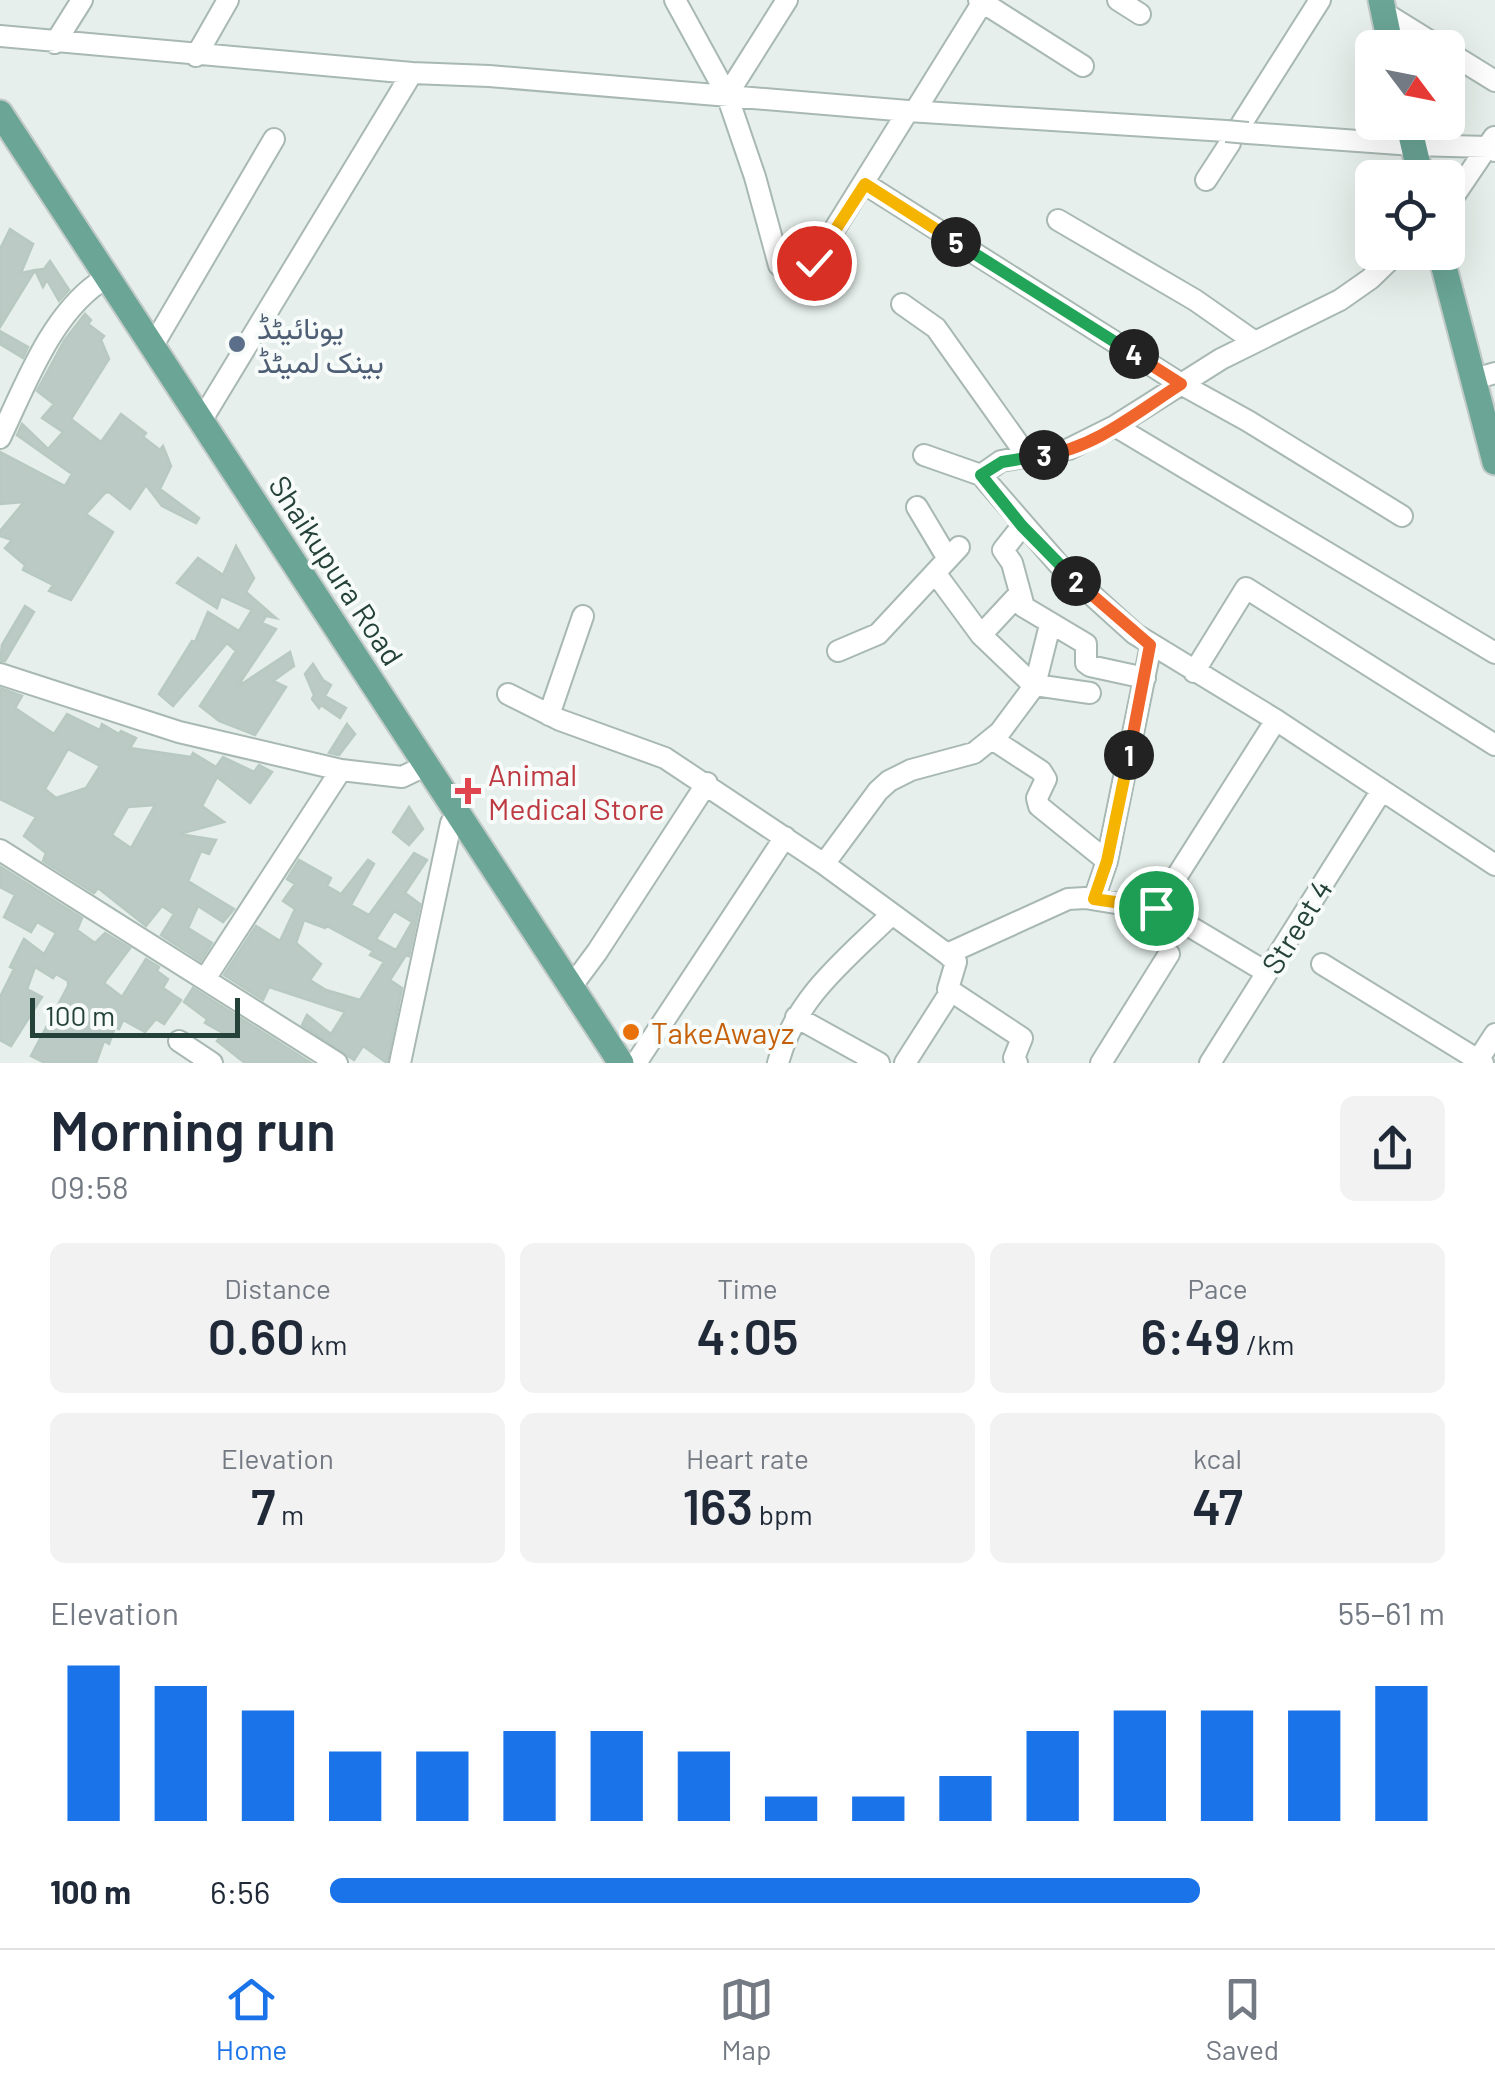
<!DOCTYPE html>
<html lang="en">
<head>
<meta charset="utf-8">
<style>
  :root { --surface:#fff; --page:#f2f2f3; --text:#1f2937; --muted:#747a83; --line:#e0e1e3; --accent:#1a73e8 }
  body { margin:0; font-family:Barlow,Vazirmatn,sans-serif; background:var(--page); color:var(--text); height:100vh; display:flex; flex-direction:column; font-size:38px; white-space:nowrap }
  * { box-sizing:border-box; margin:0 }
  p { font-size:32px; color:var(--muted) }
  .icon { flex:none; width:55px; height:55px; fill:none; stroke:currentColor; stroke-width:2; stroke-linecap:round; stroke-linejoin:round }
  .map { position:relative; height:1063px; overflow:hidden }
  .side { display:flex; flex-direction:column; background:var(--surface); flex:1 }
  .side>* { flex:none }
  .needle { width:65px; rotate:122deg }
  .controls { position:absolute; left:1355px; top:30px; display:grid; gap:20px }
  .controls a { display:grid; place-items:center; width:110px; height:110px; border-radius:15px; background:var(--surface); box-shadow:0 10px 40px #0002; font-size:50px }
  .scale { position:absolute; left:30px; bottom:25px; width:210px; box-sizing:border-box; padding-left:10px; border:5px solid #24423a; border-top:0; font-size:28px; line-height:35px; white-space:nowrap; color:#24423a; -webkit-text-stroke:8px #f7fbf9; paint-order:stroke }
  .pin { position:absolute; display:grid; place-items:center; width:85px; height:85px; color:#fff; margin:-42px; border:5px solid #fff; border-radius:50%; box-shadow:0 2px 10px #0007 }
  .km { position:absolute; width:50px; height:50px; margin:-25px; border-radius:50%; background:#222; color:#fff; font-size:28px; line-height:50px; text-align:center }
  .round { display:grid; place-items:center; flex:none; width:105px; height:105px; border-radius:15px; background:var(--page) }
  .summary { display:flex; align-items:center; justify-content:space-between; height:170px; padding:0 50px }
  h1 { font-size:55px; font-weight:600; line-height:75px }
  .figures { display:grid; grid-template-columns:repeat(3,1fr); gap:15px; height:170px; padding:10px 50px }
  .figures div { display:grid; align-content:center; border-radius:15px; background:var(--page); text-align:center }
  .figures b { font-size:50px; font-weight:600 }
  .figures small { font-size:28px; font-weight:400 }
  .figures p { font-size:28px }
  .chart { height:280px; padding:20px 50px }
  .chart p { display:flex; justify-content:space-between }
  .chart svg { width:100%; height:180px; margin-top:10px; stroke:var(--accent); stroke-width:6 }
  ul { padding:0 50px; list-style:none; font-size:32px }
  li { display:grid; grid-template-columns:160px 120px 1fr; align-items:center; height:75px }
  li i { height:25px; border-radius:12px; background:var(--accent) }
  .dock { display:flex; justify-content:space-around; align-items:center; height:140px; border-top:2px solid var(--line); background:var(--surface); font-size:28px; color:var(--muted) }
  .dock a { display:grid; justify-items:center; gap:5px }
  .dock .selected { color:var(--accent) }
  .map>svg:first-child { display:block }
  .building { fill:#bbcac4; stroke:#b8c9c2; stroke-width:2.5; fill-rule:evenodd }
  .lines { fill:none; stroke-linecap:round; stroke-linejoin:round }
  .minor-casing { stroke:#a8b8b2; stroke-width:24 }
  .major-casing { stroke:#c2cac8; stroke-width:29 }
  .minor { stroke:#fff; stroke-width:20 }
  .major { stroke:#6aa596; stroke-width:25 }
  .minor-bridge-casing { stroke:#a8b8b2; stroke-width:24; stroke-linecap:butt }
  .minor-bridge { stroke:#fff; stroke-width:20 }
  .split-1-casing { stroke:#fff; stroke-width:20 }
  .split-2-casing { stroke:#fff; stroke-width:20 }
  .split-3-casing { stroke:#fff; stroke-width:20 }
  .split-4-casing { stroke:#fff; stroke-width:20 }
  .split-5-casing { stroke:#fff; stroke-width:20 }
  .split-6-casing { stroke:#fff; stroke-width:20 }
  .split-1 { stroke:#f5b400; stroke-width:12 }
  .split-2 { stroke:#f0652b; stroke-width:12 }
  .split-3 { stroke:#22a559; stroke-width:12 }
  .split-4 { stroke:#f0652b; stroke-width:12 }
  .split-5 { stroke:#22a559; stroke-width:12 }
  .split-6 { stroke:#f5b400; stroke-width:12 }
  .service-dot { fill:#5c6f8a; stroke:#f7fbf9; stroke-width:4 }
  .health-dot { fill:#e0444e; stroke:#f7fbf9; stroke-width:4 }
  .food-dot { fill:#e8710a; stroke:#f7fbf9; stroke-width:4 }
  .labels { text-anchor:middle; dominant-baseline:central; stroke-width:8; stroke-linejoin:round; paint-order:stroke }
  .service-label { font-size:30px; fill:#4e5e75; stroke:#f7fbf9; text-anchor:start }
  .street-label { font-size:30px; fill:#24423a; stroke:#f7fbf9 }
  .health-label { font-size:30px; fill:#be3a42; stroke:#f7fbf9; text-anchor:start }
  .food-label { font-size:30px; fill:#c56008; stroke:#f7fbf9; text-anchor:start }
</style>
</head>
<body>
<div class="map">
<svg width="1495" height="1063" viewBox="0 0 1495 1063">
  <rect width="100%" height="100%" fill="#e6efeb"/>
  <path class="building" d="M10,229L33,244L21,273L35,270L0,327V249Z
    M50,261L69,290L59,301L47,280L43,287L35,270L44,269Z
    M85,314L91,320L88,324L104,336L101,340L109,359L71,419L101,442L121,414L146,433L143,437L160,450L163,446L171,466L160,489L199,518L196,523L162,506L146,485L130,509L109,492L105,493L86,514L113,532L71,600L49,591L53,585L23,570L25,565L5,548L12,540L0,536V531L24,502L0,504V452L65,486L72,474L17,435L22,424L48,449L63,432L42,418L54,404L37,391L64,341Z
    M0,331L28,347L23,358L0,344Z
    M236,546L254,578L246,592L276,618L266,616L262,623L276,629L237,687L290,652L294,666L273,681L286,687L255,735L219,721L200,706L236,651L227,643L173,706L159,694L192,641L195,642L208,612L239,631L252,610L221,596L217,608L177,583L198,558L223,575Z
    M25,606L34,612L5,661H0L2,645Z
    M313,664L323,680L331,685L325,696L346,708L340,718L321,705L319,708L312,699L314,695L305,674Z
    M0,688L22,696L15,708L54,734L67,714L100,730L102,724L119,734L121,731L136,738L130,748L191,757L193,753L216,767L223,757L254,772L259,765L272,772L250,803L217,777L202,806L224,822L179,834L216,840L209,854L201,851L188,881L234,909L223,922L198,906L188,928L212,943L201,961L161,935L174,914L162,906L146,926L98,888L94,893L43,861L46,853L24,836L36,817L0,799ZM68,749L100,766L86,788L56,798L45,789ZM155,805L131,848L112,835L128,807Z
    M347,724L355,734L339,755L329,753Z
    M409,807L423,829L409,845L393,832Z
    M414,853L427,860L405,893L420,904L409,956L406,955L390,980L402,988L387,1063L363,1046L354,1060L302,1025L307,1015L331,1034L345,1012L269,987L263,1000L224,975L256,926L280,941L295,909L283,901L295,884L287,879L299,860L331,878L327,886L341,894L368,860L374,864L351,905L369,915ZM394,911L412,922L396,950L376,939ZM304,920L325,928L327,926L373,951L370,955L384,962L360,1000L326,990L310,980L321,964L296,943Z
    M1,867L82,918L77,930L95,943L105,933L130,948L104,983L122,997L146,959L159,967L157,971L168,979L163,988L181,1000L164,1024L156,1019L145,1032L123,1020L119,1029L115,1027L109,1044L104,1041L96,1063H45L31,1056L68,986V981L56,974L53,978L35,967L27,989L42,997L11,1046L0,1040V997L14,969L10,967L24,939L44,954L56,933L37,922L31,932L4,917L15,895L0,887Z
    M193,988L311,1063H245L217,1041L223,1033L205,1023L207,1019L184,1002Z"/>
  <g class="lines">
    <defs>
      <path id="minor" d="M675,0L727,95L755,177L779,265L795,278L806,275L908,111
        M979,0L1083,66
        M1118,0L1140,14
        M1383,12L1441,48
        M0,36L412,73L489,76L908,111L1226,131
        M55,43L82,0
        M1448,52L1495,81
        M196,56L228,0
        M727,95L787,0
        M915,111L984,0
        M1242,123L1320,0
        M1248,133L1413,145L1488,147L1495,151
        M1206,180L1230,143
        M865,184L1181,384L1248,421L1402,516
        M1448,205L1494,137
        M1058,220L1195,300L1255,342
        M902,304L936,328L1027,456
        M152,347L274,139
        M1474,379L1495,373
        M201,421L412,73
        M1115,426L1495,653
        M0,438C25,386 50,317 98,283
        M924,455L981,475L1001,461L1069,449L1115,426L1221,359L1340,300L1370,279L1398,252
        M981,475L1061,567L1135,634L1276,720L1495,865
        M917,507L948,559
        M1022,526L1003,550L1012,563L1024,607L1086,644V663L1090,666L1145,678
        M936,574L981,635L1027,679L1035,685L1090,693
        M981,635L1020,593
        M838,651L878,634L959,547
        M1194,672L1246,588L1495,745
        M0,674L179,732L341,770L402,777L427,765
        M508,694L560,720L665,758L824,864L947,954L1068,899L1085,898L1164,911L1266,972
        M549,715L583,616
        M992,739L1041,771L1046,779L1037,798L1039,806L1107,861
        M0,850L337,1063
        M824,864L878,791L889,781L911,770L974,753L1000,732L1035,685L1050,625
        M1094,899L1107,861L1151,645
        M1156,909L1276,720
        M947,954L956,962L948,989L1022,1038L1014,1058L1017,1063
        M1322,964L1483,1063
        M205,979L341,770
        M571,987L597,952L707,783
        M796,1017L879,1063
        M179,1041L212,1063
        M400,1063L451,823
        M636,1063L785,837
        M778,1063C795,998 845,960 891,915
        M905,1063L951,991
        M1101,1063L1169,954
        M1210,1063L1382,790
        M1476,1063L1495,1034"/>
      <path id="major" d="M1381,0L1391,48
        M0,113L621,1063
        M1408,122L1421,178
        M1440,252L1495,462"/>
    </defs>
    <use href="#minor" class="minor-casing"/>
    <use href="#major" class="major-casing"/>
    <use href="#minor" class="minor"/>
    <use href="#major" class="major"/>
    <defs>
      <path id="minor-bridge" d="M1226,131L1248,133"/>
    </defs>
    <use href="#minor-bridge" class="minor-bridge-casing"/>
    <use href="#minor-bridge" class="minor-bridge"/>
  </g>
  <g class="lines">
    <defs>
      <path id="split-1" d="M1129,755L1107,861L1094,899L1156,908"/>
      <path id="split-2" d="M1076,581L1150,645L1129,755"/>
      <path id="split-3" d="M1044,455L1002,462L981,475L1022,526L1076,581"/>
      <path id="split-4" d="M1044,455C1094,449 1140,410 1181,384L1134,354"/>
      <path id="split-5" d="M956,242L1134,354"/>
      <path id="split-6" d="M814,263L865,184L956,242"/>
    </defs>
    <use href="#split-1" class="split-1-casing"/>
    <use href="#split-2" class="split-2-casing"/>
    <use href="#split-3" class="split-3-casing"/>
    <use href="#split-4" class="split-4-casing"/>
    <use href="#split-5" class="split-5-casing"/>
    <use href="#split-6" class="split-6-casing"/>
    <use href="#split-1" class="split-1"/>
    <use href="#split-2" class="split-2"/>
    <use href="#split-3" class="split-3"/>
    <use href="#split-4" class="split-4"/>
    <use href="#split-5" class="split-5"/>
    <use href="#split-6" class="split-6"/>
  </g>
  <circle class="service-dot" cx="237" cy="344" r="10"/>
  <path class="health-dot" d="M463 776h10v10h10v10h-10v10h-10v-10h-10v-10h10z"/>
  <circle class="food-dot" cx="631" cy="1032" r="10"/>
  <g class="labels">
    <g class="service-label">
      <text x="257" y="327">یونائیٹڈ<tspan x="257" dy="34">بینک لمیٹڈ</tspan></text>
    </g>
    <g class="street-label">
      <text transform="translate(337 570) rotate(57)">Shaikupura Road</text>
      <text transform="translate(1296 926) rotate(-58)">Street 4</text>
    </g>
    <g class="health-label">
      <text x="488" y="774">Animal<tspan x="488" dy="34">Medical Store</tspan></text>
    </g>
    <g class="food-label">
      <text x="651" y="1032">TakeAwayz</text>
    </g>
  </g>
</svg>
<div class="controls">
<a><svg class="needle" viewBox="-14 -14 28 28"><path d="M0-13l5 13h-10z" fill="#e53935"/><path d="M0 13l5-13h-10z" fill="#747a83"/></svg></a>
<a><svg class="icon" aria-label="locate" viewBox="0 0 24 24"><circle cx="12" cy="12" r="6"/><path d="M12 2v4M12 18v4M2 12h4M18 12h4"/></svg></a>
</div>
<div class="scale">100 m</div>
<div class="pin" style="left:1156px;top:908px;background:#1e9e55"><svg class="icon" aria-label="arrive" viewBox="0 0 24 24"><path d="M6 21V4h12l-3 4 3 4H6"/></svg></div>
<div class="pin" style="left:814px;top:263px;background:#d93025"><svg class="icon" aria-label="check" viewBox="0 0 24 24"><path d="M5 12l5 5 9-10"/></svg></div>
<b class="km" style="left:1129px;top:755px">1</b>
<b class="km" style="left:1076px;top:581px">2</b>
<b class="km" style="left:1044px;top:455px">3</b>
<b class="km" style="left:1134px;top:354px">4</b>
<b class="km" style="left:956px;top:242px">5</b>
</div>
<section class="side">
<div class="summary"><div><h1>Morning run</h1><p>09:58</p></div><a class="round"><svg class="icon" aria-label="share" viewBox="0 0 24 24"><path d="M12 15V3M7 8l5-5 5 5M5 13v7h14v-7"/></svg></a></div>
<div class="figures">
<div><p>Distance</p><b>0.60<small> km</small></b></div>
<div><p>Time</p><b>4:05</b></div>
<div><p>Pace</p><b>6:49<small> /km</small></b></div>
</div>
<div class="figures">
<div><p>Elevation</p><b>7<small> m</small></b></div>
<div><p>Heart rate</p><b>163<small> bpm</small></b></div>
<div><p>kcal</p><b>47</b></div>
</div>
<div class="chart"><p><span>Elevation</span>55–61 m</p>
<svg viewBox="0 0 160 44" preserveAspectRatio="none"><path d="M5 44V6M15 44V11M25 44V17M35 44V27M45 44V27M55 44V22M65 44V22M75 44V27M85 44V38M95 44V38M105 44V33M115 44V22M125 44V17M135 44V17M145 44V17M155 44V11"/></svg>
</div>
<ul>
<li><b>100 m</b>6:56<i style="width:78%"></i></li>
</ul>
</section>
<nav class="dock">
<a class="selected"><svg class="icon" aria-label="home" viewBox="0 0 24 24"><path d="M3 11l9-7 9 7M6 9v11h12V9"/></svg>Home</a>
<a><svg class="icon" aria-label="map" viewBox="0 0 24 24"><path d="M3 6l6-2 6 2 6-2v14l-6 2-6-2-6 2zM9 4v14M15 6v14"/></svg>Map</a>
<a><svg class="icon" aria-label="saved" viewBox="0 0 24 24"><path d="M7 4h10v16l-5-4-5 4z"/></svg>Saved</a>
</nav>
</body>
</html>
